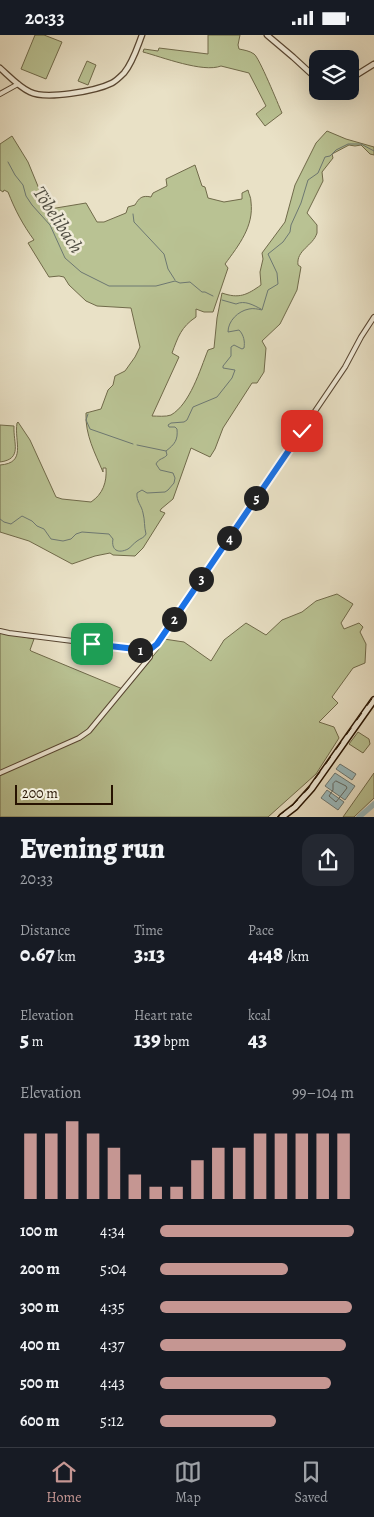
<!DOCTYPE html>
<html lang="en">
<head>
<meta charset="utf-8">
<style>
  :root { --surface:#171b24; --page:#242831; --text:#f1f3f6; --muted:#9ea1a6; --line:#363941; --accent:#c59692 }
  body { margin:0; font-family:Alegreya,serif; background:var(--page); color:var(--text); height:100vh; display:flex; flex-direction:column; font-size:19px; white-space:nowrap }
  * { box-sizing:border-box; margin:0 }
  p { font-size:16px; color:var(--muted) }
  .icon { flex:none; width:28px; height:28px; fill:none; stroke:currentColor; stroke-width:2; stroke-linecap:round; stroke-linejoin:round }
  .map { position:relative; height:782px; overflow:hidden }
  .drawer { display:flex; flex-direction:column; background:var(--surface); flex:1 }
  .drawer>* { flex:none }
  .buttons { position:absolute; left:309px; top:15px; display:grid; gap:10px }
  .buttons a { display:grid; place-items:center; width:50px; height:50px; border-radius:10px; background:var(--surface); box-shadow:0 5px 20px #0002; font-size:25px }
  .scale { position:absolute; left:15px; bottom:12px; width:98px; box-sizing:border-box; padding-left:5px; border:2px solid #271301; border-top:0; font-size:14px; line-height:18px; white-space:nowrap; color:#271301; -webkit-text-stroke:4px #f1ecda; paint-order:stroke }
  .pin { position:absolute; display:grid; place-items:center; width:42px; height:42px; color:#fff; margin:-21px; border-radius:10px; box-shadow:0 2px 8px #0006 }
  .km { position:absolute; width:25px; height:25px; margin:-12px; border-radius:50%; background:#222; color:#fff; font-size:14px; line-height:25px; text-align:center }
  .round { display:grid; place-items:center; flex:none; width:52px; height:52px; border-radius:15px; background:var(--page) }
  .overview { display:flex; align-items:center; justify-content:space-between; height:85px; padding:0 20px }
  h1 { font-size:28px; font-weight:800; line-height:38px }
  .figures { display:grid; grid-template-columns:repeat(3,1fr); gap:8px; height:85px; padding:5px 20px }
  .figures div { display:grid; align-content:center }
  .figures b { font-size:21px; font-weight:800 }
  .figures small { font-size:14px; font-weight:400 }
  .figures p { font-size:14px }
  .chart { height:140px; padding:10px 20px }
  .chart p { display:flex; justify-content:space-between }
  .chart svg { width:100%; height:90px; margin-top:5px; stroke:var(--accent); stroke-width:6 }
  ul { padding:0 20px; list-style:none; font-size:16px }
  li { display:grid; grid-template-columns:80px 60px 1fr; align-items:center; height:38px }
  li i { height:12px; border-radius:6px; background:var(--accent) }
  .status { display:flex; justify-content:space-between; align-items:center; height:35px; padding:0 25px; background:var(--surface); direction:ltr }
  .status svg { height:14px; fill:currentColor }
  .tab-bar { display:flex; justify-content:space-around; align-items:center; height:70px; border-top:1px solid var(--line); background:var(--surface); font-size:14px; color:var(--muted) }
  .tab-bar a { display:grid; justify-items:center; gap:2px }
  .tab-bar .on { color:var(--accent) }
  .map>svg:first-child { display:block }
  .green { fill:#b9c293; stroke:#706a4a }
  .water { fill:#9bbbbe; stroke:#6d7872 }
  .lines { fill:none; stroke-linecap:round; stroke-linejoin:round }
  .shore { stroke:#616760; stroke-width:1 }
  .stream { stroke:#6d7872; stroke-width:1 }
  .river { stroke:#9bbbbe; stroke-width:5.5 }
  .minor-casing { stroke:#584632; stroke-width:6 }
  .tertiary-casing { stroke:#584632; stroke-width:7 }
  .secondary-casing { stroke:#271301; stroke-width:8 }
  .minor { stroke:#f1ecda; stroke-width:4 }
  .tertiary { stroke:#f1ecda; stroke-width:4.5 }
  .secondary { stroke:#f1ecda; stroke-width:5 }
  .rail { stroke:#271301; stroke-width:1; stroke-dasharray:9 9; stroke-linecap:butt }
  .route-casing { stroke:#fff; stroke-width:10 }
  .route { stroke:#1a73e8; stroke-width:6 }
  .labels { text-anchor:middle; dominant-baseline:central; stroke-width:5; stroke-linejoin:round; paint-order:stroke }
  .water-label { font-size:19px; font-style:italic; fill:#504e43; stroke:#f1ecda }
</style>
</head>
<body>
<div class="status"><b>20:33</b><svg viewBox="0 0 49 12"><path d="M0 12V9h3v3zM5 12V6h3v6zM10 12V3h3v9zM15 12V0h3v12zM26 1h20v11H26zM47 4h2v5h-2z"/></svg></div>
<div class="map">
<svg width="374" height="782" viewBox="0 0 374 782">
  <rect width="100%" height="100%" fill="#e9e1c6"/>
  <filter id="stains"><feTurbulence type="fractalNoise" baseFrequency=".004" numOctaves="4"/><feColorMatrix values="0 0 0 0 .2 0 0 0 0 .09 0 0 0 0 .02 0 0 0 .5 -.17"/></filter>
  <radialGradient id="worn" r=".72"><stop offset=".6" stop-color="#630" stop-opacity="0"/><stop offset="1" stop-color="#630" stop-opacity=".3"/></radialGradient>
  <path class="green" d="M35,0H44L62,7L46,44L21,34Z
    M208,0H240L238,10L239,14C244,15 250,16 254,19C259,22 278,69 282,78L265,91L256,79L266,71L249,38L221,31C203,38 162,22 143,17L144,14L158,16L159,13L208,19Z
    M87,26L96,30L88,50L78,46Z
    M327,96L346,104L374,112V120L370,119L361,110L355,111L349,110L332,119L333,123L322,137L323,146L307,178L317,190C317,193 317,195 317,198C313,211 296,215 298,230L301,232L297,255L280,289L262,306L266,313L264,337L257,348H252L223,393L215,414L210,422L191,413L173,464L161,474L160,476L165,478L143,513L135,521L113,520L110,518L95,521L72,529L29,506L0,497V430C27,428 14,407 17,388L18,387L30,405L56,462L62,464L91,467C103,459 107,447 106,433H103V437C95,418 85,400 86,378L101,374L108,355L113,350L115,341L125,336L135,322L140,312L131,273L97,271L86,266L69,250L64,242L59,241L49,242L28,208L34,205C23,190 15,175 8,157L4,155L3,157L0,155V109L12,101L28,127L42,161L50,174L86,168L97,187H104L126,178L128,172L135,170C139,163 142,160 151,162L153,158L167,151L166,144L195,130L202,151L205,152L208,163L224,167L242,164V158L248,155C249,160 251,162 251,167C254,191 239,210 225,229L228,233L213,277H204L196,274V282C181,292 178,302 172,318L179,322L152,381C157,381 166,382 171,380C190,369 200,335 208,315L214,313L217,283L222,258C239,264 247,260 261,250L260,237L263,224L262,218L285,187L295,150L316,108Z
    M0,390L14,391C13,408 23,424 0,427Z
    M337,559L353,569L341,588L344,594L359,588L363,592L360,597L366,609L365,628L353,633L332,662L338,668L319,687L334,692L339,703L316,739L268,782H0V597L34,604L30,615L31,616L125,655L159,614L164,604L184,607L211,626L224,605L246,588L266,600L282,585L302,577L316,566Z
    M358,697L369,704L370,709L363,718L349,709Z
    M374,738V763L354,782H343Z"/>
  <path class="water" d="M340,729L356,739L352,745L336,734Z
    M335,738L355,751L345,765L325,751Z
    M327,755L344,767L338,775L321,763Z"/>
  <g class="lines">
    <path class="shore" d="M336,746L346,751L347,753L336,767L329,761L333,755V749Z"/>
    <path class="stream" d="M8,127L15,140L23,150L26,161L32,170L50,190L65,223L81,237L109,251H156L175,246L180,248L190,247L202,257H205L213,261
      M133,179L134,187L164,219L168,234L175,245
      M222,265L236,269C245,265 253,270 261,274
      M88,379L86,385L90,394L133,409
      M137,410L166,416
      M0,484L4,487L11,489L22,481L32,486L37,491L44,494L51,504L63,506L71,504L76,499L82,497L109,499L113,504C111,515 118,519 128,514C131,512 133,509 137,506C141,503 144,503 146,499C144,492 145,485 143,478C142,471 136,466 137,458L142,455L147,458L165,457L168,455L174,448L175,443L173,438L160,435L156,429C159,423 164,424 167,420L166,416C175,409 178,405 177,394L175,392H169L168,390L171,388L184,387L187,385L193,372L217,362L232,343L235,335L223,333V331L231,321V312L234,310L242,314L244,313C245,307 244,300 239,295L228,297C228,286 238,276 249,274C253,273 258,274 262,275L268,255L278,249L277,238L268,219L283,207L290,197L291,190L301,168L308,145L318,138L325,122L330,121L336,115L348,109H361L374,116"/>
    <path class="river" d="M359,782L374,769"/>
    <defs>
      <path id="minor" d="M0,59L18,49
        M0,596L9,598L144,615L152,613L157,609L345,332L361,302L374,282
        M0,738L79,703L89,696L150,622V617L148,614"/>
      <path id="tertiary" d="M267,0L293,22L318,45
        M0,33C9,41 19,52 30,57C46,65 96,56 112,48C116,46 121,41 124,38C133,27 137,13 142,0
        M350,44L374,29"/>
      <path id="secondary" d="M282,782L295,772L312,753L374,665"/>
    </defs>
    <use href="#minor" class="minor-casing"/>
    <use href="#tertiary" class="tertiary-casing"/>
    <use href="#secondary" class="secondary-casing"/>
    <use href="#minor" class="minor"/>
    <use href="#tertiary" class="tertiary"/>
    <use href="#secondary" class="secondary"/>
    <path class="rail" d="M277,782L293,770L308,754L374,661"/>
  </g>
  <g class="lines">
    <defs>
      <path id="route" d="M92,609L144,615L152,613L157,609L302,396"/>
    </defs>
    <use href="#route" class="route-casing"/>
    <use href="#route" class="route"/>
  </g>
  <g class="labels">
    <g class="water-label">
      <text transform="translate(58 185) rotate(57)">Töbelibach</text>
    </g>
  </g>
  <rect width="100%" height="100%" filter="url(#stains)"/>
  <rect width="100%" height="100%" fill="url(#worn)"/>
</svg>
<div class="buttons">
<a><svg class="icon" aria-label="layers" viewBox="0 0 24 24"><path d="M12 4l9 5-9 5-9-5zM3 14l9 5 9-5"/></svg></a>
</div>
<div class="scale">200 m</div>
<div class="pin" style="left:92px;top:609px;background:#1e9e55"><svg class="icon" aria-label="arrive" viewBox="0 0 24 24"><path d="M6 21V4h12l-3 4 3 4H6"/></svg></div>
<div class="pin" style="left:302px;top:396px;background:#d93025"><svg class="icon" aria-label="check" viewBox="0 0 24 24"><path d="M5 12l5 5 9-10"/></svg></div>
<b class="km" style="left:140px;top:615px">1</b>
<b class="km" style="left:174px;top:584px">2</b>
<b class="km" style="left:201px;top:544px">3</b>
<b class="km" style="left:229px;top:503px">4</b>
<b class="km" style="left:256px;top:463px">5</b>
</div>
<section class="drawer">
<div class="overview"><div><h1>Evening run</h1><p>20:33</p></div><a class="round"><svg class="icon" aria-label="share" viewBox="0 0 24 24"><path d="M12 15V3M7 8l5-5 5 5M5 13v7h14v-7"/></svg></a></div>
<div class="figures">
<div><p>Distance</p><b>0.67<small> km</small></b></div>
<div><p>Time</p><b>3:13</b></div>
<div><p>Pace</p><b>4:48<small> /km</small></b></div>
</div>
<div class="figures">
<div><p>Elevation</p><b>5<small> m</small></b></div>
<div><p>Heart rate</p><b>139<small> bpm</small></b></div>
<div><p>kcal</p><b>43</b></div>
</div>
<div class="chart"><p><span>Elevation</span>99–104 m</p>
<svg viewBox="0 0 160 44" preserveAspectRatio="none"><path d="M5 44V12M15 44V12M25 44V6M35 44V12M45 44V19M55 44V32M65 44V38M75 44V38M85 44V25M95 44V19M105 44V19M115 44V12M125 44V12M135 44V12M145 44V12M155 44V12"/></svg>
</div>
<ul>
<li><b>100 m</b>4:34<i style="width:100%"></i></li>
<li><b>200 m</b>5:04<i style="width:66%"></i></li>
<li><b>300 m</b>4:35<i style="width:99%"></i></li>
<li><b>400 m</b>4:37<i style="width:96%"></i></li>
<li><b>500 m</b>4:43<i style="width:88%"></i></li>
<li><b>600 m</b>5:12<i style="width:60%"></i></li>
</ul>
</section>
<nav class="tab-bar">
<a class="on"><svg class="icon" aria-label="home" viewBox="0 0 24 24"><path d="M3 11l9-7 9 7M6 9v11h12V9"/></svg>Home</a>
<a><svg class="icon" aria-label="map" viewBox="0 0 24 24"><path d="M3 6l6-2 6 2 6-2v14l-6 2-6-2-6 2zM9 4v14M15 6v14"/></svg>Map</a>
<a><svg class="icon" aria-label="saved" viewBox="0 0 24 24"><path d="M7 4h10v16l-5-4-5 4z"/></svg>Saved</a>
</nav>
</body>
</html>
